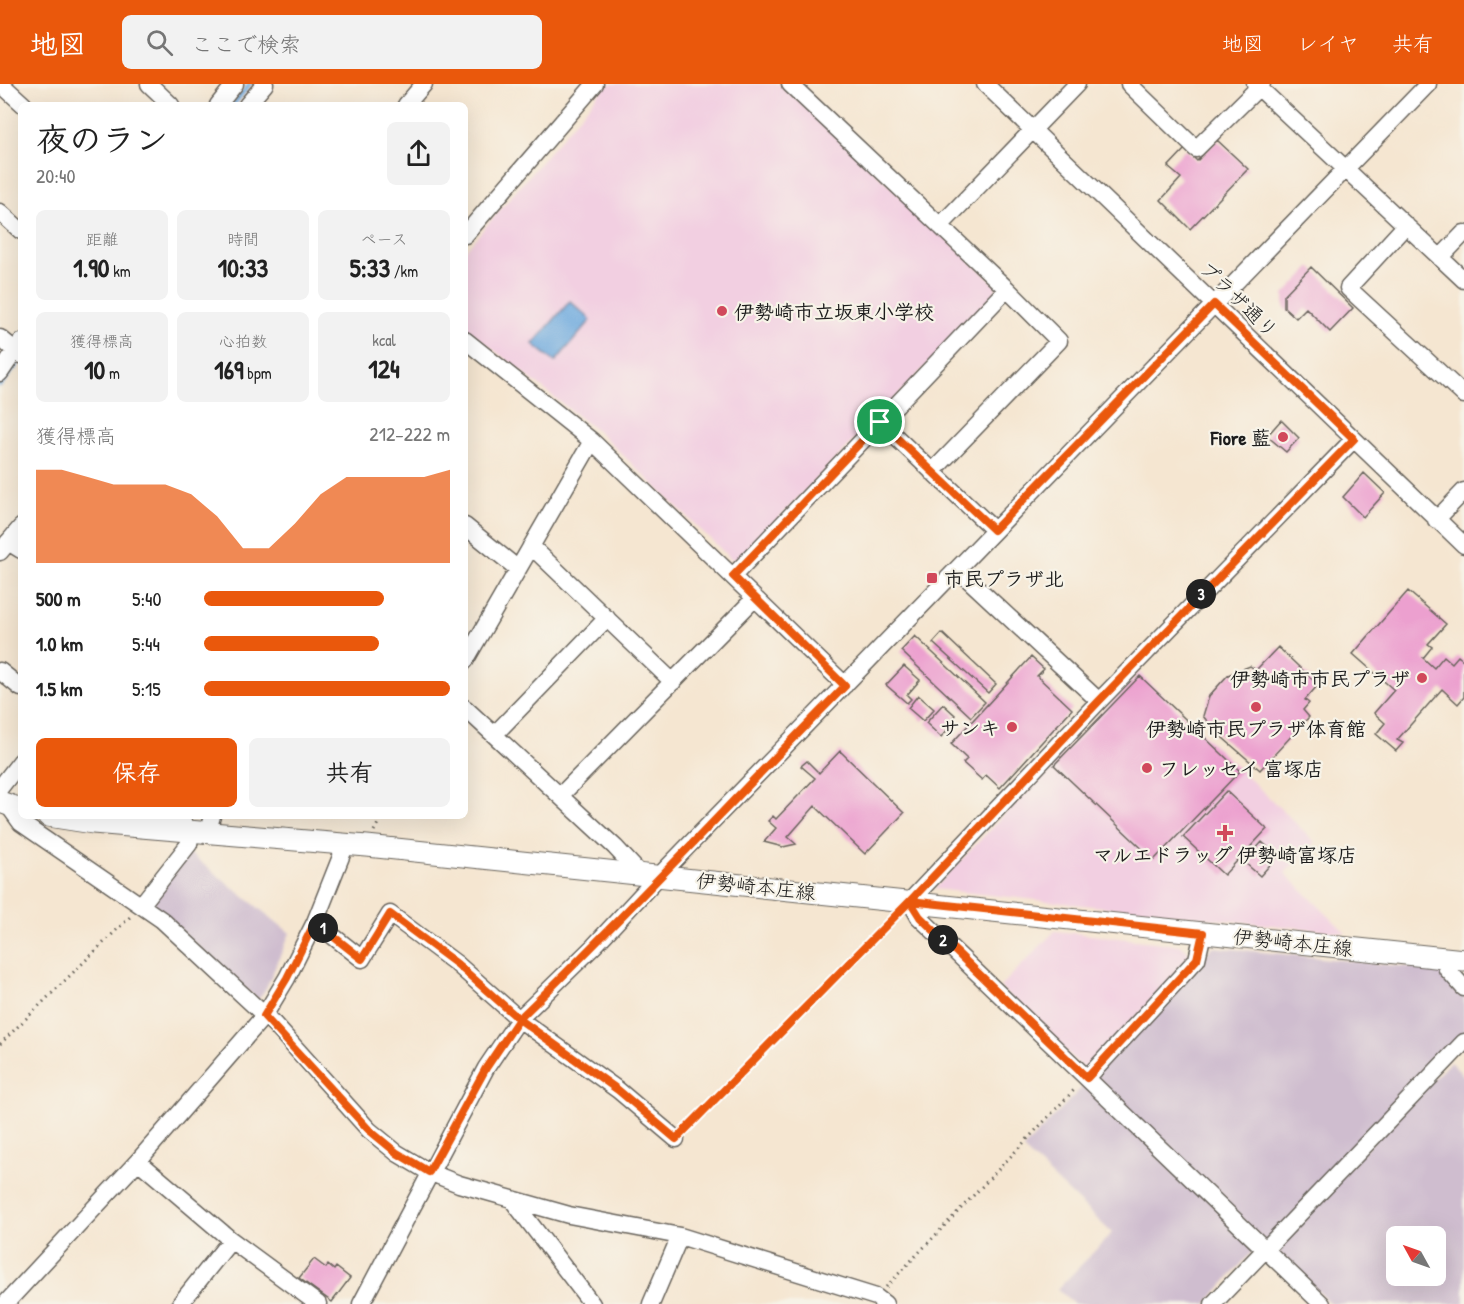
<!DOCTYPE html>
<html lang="ja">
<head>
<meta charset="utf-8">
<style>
  :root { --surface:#fff; --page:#f2f2f2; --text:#222; --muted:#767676; --accent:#ea580c }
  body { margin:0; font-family:"Patrick Hand","Klee One",sans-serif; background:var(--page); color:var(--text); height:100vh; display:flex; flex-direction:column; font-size:22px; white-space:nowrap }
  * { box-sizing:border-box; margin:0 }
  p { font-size:20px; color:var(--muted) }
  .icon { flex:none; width:33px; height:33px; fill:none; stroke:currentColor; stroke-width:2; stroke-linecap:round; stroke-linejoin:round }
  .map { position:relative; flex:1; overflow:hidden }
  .sheet { position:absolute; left:18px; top:18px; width:450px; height:717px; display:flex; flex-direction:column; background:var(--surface); border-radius:9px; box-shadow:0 6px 24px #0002 }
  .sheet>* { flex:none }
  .needle { width:39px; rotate:310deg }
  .buttons { position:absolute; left:1386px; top:1142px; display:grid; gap:12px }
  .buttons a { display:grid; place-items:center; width:60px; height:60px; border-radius:9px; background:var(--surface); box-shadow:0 6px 24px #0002; font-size:30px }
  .pin { position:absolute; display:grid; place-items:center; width:51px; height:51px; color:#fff; margin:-26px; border:3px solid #fff; border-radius:50%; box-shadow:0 2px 6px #0007 }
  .km { position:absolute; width:30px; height:30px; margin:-15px; border-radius:50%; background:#222; color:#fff; font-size:16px; line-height:30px; text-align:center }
  .round { display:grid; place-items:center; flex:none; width:63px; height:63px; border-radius:9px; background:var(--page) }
  .overview { display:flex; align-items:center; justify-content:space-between; height:102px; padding:0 18px }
  h1 { font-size:33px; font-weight:800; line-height:45px }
  .metrics { display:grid; grid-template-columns:repeat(3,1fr); gap:9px; height:102px; padding:6px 18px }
  .metrics div { display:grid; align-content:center; border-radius:9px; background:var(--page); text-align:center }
  .metrics b { font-size:26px; font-weight:800 }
  .metrics small { font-size:16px; font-weight:400 }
  .metrics p { font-size:16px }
  .chart { height:168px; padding:12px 18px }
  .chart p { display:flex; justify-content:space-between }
  .chart svg { width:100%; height:108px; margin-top:6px; fill:var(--accent); opacity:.7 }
  .cta { display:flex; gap:12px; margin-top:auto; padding:12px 18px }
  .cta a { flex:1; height:69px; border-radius:9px; background:var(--accent); color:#fff; font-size:24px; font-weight:800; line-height:69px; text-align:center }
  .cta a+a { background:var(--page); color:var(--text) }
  ul { padding:0 18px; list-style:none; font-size:20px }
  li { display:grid; grid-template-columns:96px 72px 1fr; align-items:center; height:45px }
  li i { height:15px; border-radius:8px; background:var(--accent) }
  header { display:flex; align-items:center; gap:36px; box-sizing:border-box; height:84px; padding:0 30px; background:var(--accent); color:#fff }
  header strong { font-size:28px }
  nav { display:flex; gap:33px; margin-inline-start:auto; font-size:21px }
  .search { width:420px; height:54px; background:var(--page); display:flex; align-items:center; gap:15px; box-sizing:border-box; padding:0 21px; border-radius:9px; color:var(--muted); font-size:22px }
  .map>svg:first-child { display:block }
  .built { fill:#f2cfe1 }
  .industrial { fill:#cfbdcf; fill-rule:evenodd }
  .water { fill:#6da9de; stroke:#44627d; stroke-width:1.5 }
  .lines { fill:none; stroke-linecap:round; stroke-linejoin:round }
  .stream { stroke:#6da9de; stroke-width:4.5 }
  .building { fill:#eca0cf }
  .minor-casing { stroke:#68635b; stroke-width:19 }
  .major-casing { stroke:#68635b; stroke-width:23 }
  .path { stroke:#68635b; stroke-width:3; stroke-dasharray:1.5 4.5; stroke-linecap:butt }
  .minor { stroke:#fff; stroke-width:16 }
  .major { stroke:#fff; stroke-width:21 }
  .route-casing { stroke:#fff; stroke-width:12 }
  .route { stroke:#ea580c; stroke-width:8 }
  .poi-dot { fill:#d1495b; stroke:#f7f3e8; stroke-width:2 }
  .labels { text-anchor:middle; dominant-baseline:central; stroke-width:4.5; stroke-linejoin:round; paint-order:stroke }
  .street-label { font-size:20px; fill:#1c1c1c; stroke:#f7f3e8 }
  .poi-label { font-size:20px; font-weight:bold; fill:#1c1c1c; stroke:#f7f3e8; text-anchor:start }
</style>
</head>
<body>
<header>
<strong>地図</strong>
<div class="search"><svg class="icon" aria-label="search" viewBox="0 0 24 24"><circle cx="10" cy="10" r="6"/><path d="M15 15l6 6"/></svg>ここで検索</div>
<nav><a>地図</a><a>レイヤ</a><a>共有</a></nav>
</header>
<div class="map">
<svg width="1464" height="1220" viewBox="0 0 1464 1220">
  <rect width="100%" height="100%" fill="#f7f3e8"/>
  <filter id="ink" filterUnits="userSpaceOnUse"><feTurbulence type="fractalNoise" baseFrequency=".0167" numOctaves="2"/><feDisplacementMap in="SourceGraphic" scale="12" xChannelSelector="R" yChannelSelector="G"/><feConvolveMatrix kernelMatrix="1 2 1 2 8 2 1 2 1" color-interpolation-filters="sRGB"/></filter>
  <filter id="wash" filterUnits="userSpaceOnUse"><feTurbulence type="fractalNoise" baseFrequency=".008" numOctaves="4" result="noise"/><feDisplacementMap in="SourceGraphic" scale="24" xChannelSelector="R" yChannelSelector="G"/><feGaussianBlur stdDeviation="1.35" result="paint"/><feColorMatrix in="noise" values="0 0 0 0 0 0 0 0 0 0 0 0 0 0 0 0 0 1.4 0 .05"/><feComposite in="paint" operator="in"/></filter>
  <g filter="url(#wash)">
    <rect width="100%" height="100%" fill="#f5e6d1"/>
    <path class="built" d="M607,0H781L996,201V210L739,475H731L602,351L465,243V167Z
      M1139,588L1315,758L1285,789L1346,849L934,805Z
      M1055,847L1180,861L1193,873L1087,988L1000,903Z"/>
    <path class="industrial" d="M188,768L290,849L266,904L258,916L153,822L152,817Z
      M1213,863L1439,886L1464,908V955L1266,1159L1091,993Z
      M1450,978L1464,992V1220H1331L1272,1162ZM1396,1152H1436V1191H1396Z
      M1086,999L1257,1162L1206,1220H1074L1058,1205L1112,1149L1023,1065Z"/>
    <path class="water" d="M570,217L591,236L555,278L533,260Z"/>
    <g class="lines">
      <path class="stream" d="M233,21L250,0
        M0,301L17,281"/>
    </g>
    <g id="blocks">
      <path class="building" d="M1217,56L1248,85L1190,145L1161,116L1181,94L1168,83L1185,65L1197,77Z
        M1311,183L1353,224L1330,248L1306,224L1296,234L1284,223V211Z
        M1281,336L1299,354L1286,368L1267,352Z
        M1364,389L1385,409L1363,433L1343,413Z
        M1408,507L1446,540L1428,560L1432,563L1423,574L1434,584L1444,572L1452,579L1458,572L1464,577V613L1458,620L1442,605L1397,656L1403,659L1396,667L1376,650L1385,639L1374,629L1394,606L1353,570Z
        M942,549L996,600L988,609L933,559Z
        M915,552L985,618L971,633L901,567Z
        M1278,563L1318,601L1305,616L1309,619L1303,626L1309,633L1260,686L1216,648L1203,632L1209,612L1228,591L1250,582L1256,586Z
        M1031,573L1044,585L1037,592L1072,625L1000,704L986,691L982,696L963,679L967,675L951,660Z
        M904,582L920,596L907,611L911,615L907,619L886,601Z
        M1140,592L1240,687L1154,776L1054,681Z
        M918,611L934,625L923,637L908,624Z
        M943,620L955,631L952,637L954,639L941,653L926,639Z
        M840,667L904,729L865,770L815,722L788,753L796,760L783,763L764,758L776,744L768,737L773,732L776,735L815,694L801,682L807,677L819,689Z
        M1226,707L1267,745L1224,791L1183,753Z
        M1262,758L1278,772L1260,792L1244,778Z
        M314,1175L326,1184L328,1181L334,1186L336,1183L350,1194L332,1218L299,1194Z"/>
    </g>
  </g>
  <g filter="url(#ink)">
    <use href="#blocks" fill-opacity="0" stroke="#68635b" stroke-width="1.5"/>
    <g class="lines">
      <defs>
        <path id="minor" d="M1,0L24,21
          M149,0L171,21
          M985,0L1464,461
          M1129,0L1196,65L1262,0
          M1255,0L1464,196
          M218,21L235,0
          M247,21L265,0
          M406,21L424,0
          M0,128L21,147
          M1406,141L1348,204L1464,311
          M940,142L1077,0
          M465,151L595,0
          M1440,174L1464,149
          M0,254L21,271
          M465,256L592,357L845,601
          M0,289L21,258
          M880,338L994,446
          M932,388L1059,257L1007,205
          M1436,436L1464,407
          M465,442L518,485
          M8,458L21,466
          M531,462L673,598
          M0,468L21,443
          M957,485L1099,617
          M733,492L1007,205L790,0
          M465,577L592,357
          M0,587L21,604
          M465,624L615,763L641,791
          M494,651L607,534
          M0,704L21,677
          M560,712L755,514
          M8,721L21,739L162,836L274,940L369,1046L397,1069L429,1088L459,1100L569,1131L680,1152L876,1213L885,1220
          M208,747L212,732
          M142,820L189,760C192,749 185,741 179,732
          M315,838L362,875L390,830L457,880L519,935L618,1006L676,1055
          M1444,875L1447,885L1464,904
          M1087,994L1197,875L1203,849
          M138,1077L231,1156L318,1220
          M513,1117L592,1220
          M5,1220L138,1077L264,932L287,894L315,838L346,760
          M180,1220L231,1156
          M361,1220L486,984L519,935L594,862L658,793L1428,0
          M651,1220L680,1152
          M1213,1220L1464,958
          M1322,1220L919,833L910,817L1099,617L1354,355"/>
        <path id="major" d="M0,718L21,725
          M48,732L93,739L367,762L1464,876"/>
      </defs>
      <use href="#minor" class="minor-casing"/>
      <use href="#major" class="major-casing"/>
      <path class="path" d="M374,747L382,732
        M0,960L131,832
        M686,1045L894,834
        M886,1203L1076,1004"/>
      <use href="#minor" class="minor"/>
      <use href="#major" class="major"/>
    </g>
  </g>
  <g class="lines" filter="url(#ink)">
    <defs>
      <path id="route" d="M880,338L733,492L845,602C736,712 631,827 519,935L457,880L390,830L362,875L315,838L287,894L264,932L369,1046L397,1069L429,1088L486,984L519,935L618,1006L676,1055L910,817L920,833L1087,994L1197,875L1203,849L910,817L1099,617L1354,355L1214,220L994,446L880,338"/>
    </defs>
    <use href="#route" class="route-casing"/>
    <use href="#route" class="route"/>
  </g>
  <g class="poi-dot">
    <circle cx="722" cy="227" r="6"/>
    <circle cx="1283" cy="353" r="6"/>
    <rect x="926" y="488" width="12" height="12" rx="3"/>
    <circle cx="1422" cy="594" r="6"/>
    <circle cx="1256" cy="623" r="6"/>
    <circle cx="1012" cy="643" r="6"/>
    <circle cx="1147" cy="684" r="6"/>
    <path d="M1222 740h6v6h6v6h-6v6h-6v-6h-6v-6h6z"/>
  </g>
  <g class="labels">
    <g class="street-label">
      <text transform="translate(1239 215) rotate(44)">プラザ通り</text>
      <text transform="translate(756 802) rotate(6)">伊勢崎本庄線</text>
      <text transform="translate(1293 858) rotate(6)">伊勢崎本庄線</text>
    </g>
    <g class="poi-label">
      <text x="734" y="227">伊勢崎市立坂東小学校</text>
      <text x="1271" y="353" text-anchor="end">Fiore 藍</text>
      <text x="944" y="494">市民プラザ北</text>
      <text x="1410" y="594" text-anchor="end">伊勢崎市市民プラザ</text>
      <text x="1000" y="643" text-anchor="end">サンキ</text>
      <text x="1256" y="644" text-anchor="middle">伊勢崎市民プラザ体育館</text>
      <text x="1159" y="684">フレッセイ 富塚店</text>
      <text x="1225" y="770" text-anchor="middle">マルエドラッグ 伊勢崎富塚店</text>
    </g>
  </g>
</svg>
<div class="buttons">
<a><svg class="needle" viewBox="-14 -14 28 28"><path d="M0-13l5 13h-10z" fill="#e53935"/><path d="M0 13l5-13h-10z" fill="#767676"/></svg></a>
</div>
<div class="pin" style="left:880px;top:338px;background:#1e9e55"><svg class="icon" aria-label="arrive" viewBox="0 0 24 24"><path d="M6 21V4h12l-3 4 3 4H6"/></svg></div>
<b class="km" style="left:323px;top:844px">1</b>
<b class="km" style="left:943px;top:856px">2</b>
<b class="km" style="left:1201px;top:510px">3</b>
<section class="sheet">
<div class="overview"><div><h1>夜のラン</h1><p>20:40</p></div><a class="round"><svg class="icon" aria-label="share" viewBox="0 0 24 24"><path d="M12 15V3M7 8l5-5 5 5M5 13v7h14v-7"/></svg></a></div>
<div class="metrics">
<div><p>距離</p><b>1.90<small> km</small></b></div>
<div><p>時間</p><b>10:33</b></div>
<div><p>ペース</p><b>5:33<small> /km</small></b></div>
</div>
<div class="metrics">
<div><p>獲得標高</p><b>10<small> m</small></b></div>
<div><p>心拍数</p><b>169<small> bpm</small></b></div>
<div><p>kcal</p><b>124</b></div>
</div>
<div class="chart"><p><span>獲得標高</span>212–222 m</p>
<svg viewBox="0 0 160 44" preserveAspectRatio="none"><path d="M0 44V6L10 6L20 9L30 12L40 12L50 12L60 16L70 25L80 38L90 38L100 28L110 16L120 9L130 9L140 9L150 9L160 6V44z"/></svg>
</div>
<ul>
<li><b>500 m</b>5:40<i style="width:73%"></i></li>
<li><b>1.0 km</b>5:44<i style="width:71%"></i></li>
<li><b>1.5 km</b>5:15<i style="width:100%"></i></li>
</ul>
<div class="cta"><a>保存</a><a>共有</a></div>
</section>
</div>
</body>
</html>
